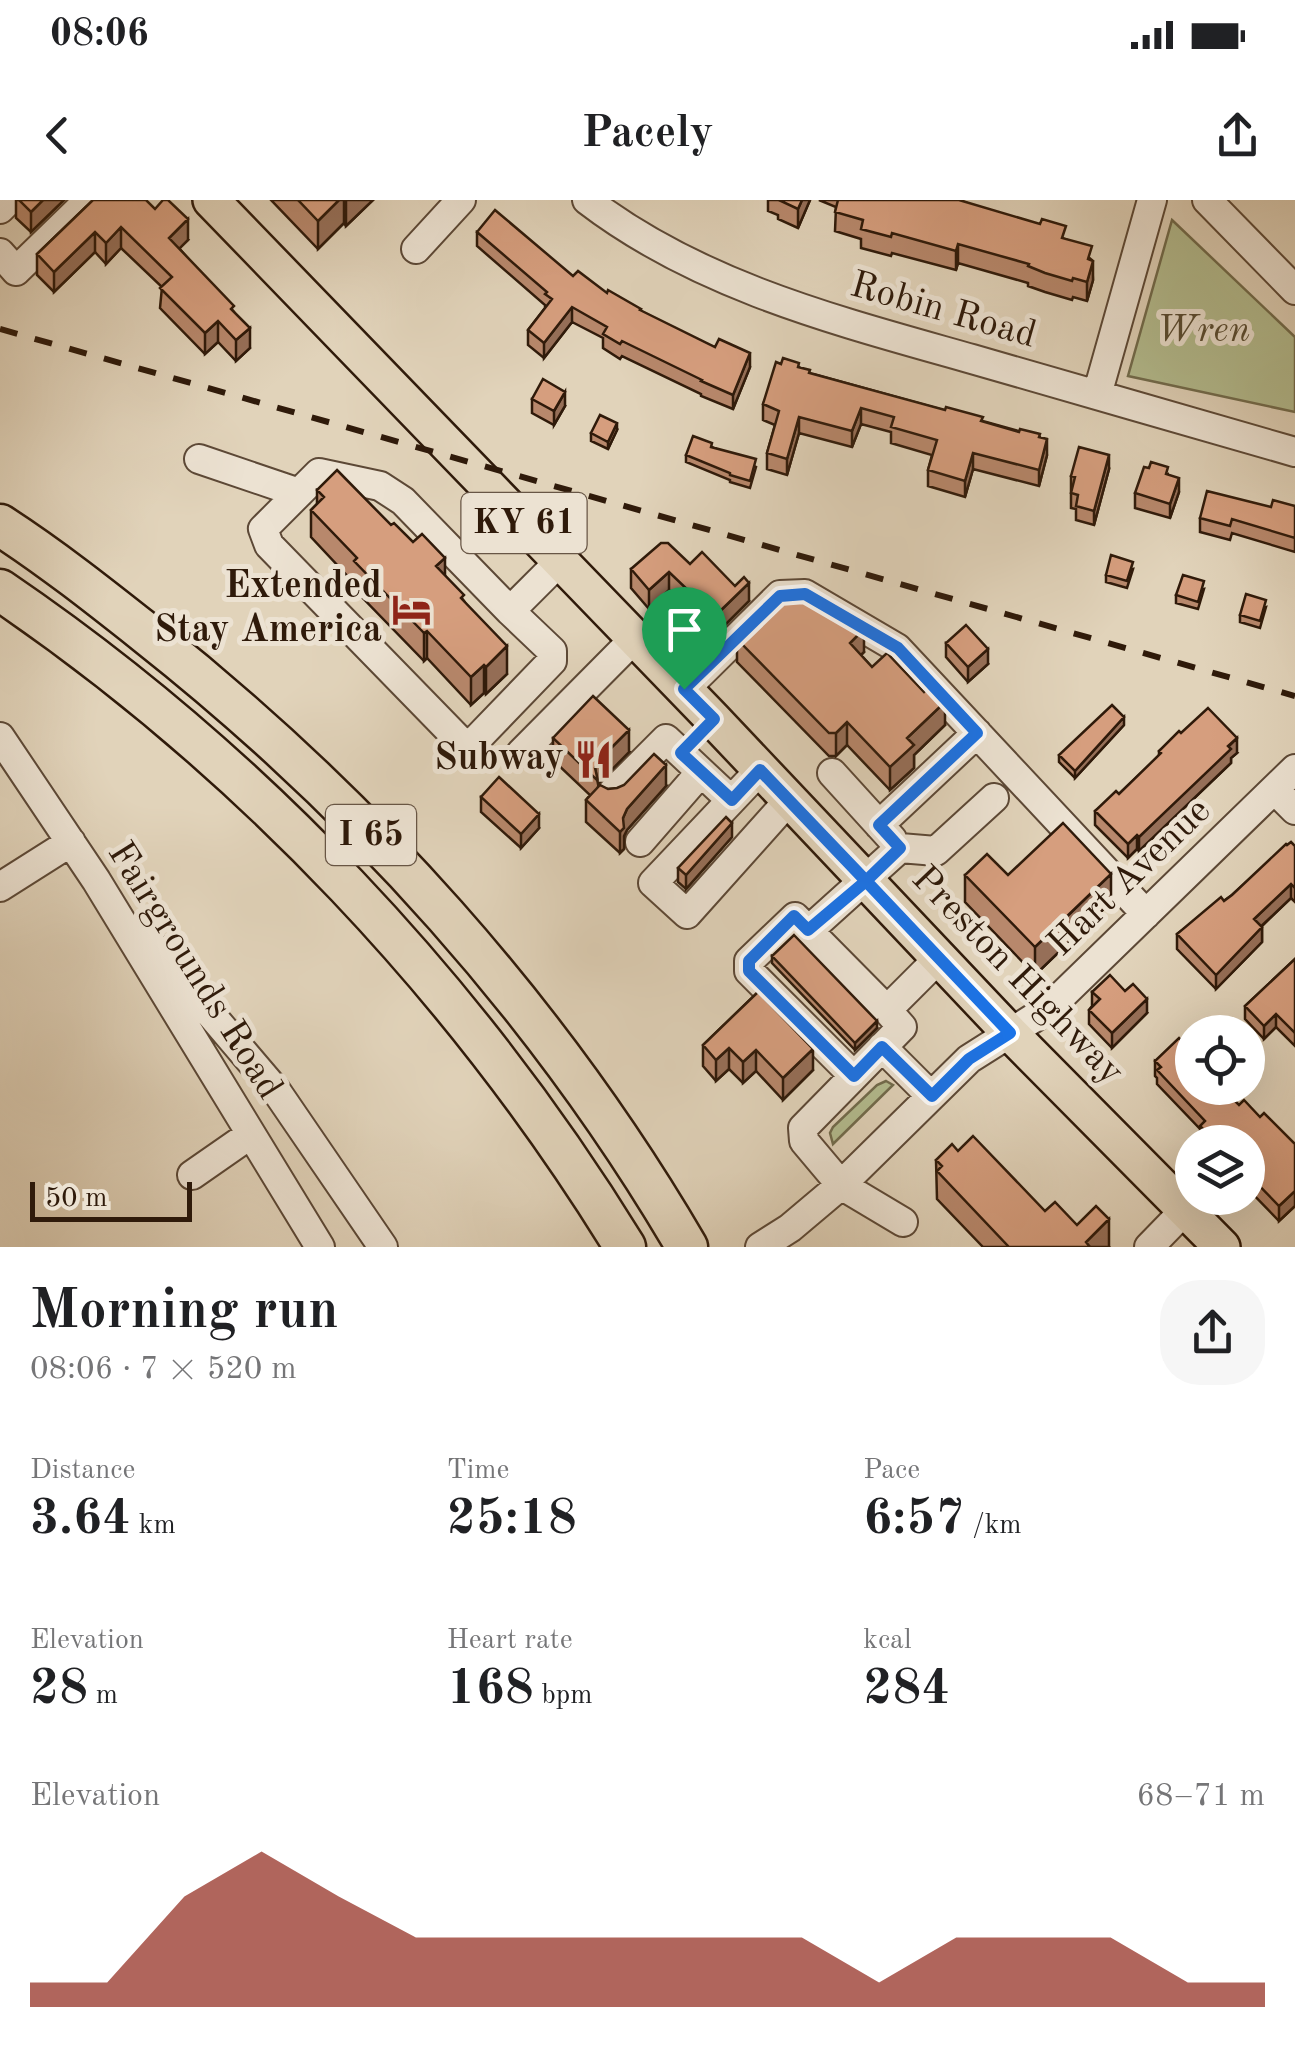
<!DOCTYPE html>
<html lang="en">
<head>
<meta charset="utf-8">
<style>
  :root { --surface:#fff; --page:#f6f6f6; --text:#202124; --muted:#757577; --accent:#8f2418 }
  body { margin:0; font-family:"Old Standard TT",serif; background:var(--page); color:var(--text); height:100vh; display:flex; flex-direction:column; font-size:38px; white-space:nowrap }
  * { box-sizing:border-box; margin:0 }
  p { font-size:32px; color:var(--muted) }
  .icon { flex:none; width:55px; height:55px; fill:none; stroke:currentColor; stroke-width:2; stroke-linecap:round; stroke-linejoin:round }
  .map { position:relative; height:1047px; overflow:hidden }
  .drawer { display:flex; flex-direction:column; background:var(--surface); flex:1 }
  .drawer>* { flex:none }
  .fabs { position:absolute; left:1175px; top:815px; display:grid; gap:20px }
  .fabs a { display:grid; place-items:center; width:90px; height:90px; border-radius:50%; background:var(--surface); box-shadow:0 10px 40px #0002; font-size:50px }
  .scale { position:absolute; left:30px; bottom:25px; width:162px; box-sizing:border-box; padding-left:10px; border:5px solid #2f1a0a; border-top:0; font-size:28px; line-height:35px; white-space:nowrap; color:#2f1a0a; -webkit-text-stroke:8px #ece2d2; paint-order:stroke }
  .pin { position:absolute; display:grid; place-items:center; width:85px; height:85px; color:#fff; margin:-102px -42px; border-radius:50% 50% 50% 0; rotate:-45deg; box-shadow:0 0 10px #0007 }
  .pin .icon { rotate:45deg }
  .round { display:grid; place-items:center; flex:none; width:105px; height:105px; border-radius:40px; background:var(--page) }
  .summary { display:flex; align-items:center; justify-content:space-between; height:170px; padding:0 30px }
  h1 { font-size:55px; font-weight:700; line-height:75px }
  .figures { display:grid; grid-template-columns:repeat(3,1fr); gap:15px; height:170px; padding:10px 30px }
  .figures div { display:grid; align-content:center }
  .figures b { font-size:50px; font-weight:700 }
  .figures small { font-size:28px; font-weight:400 }
  .figures p { font-size:28px }
  .chart { height:280px; padding:20px 30px }
  .chart p { display:flex; justify-content:space-between }
  .chart svg { width:100%; height:180px; margin-top:10px; fill:var(--accent); opacity:.7 }
  .status { display:flex; justify-content:space-between; align-items:center; height:70px; padding:0 50px; background:var(--surface); direction:ltr }
  .status svg { height:28px; fill:currentColor }
  header { display:flex; justify-content:space-between; align-items:center; height:130px; padding:0 30px; background:var(--surface); font-size:45px; font-weight:700 }
  .map>svg:first-child { display:block }
  .green { fill:#b3bc8f; stroke:#716b4c; stroke-width:2.5 }
  .lines { fill:none; stroke-linecap:round; stroke-linejoin:round }
  .minor-casing { stroke:#5c4836; stroke-width:32 }
  .major-casing { stroke:#2f1a0a; stroke-width:40 }
  .highway-casing { stroke:#2f1a0a; stroke-width:45 }
  .minor { stroke:#ece2d2; stroke-width:28 }
  .major { stroke:#e1d3ba; stroke-width:35 }
  .highway { stroke:#e1d3ba; stroke-width:40 }
  .rail { stroke:#2f1a0a; stroke-width:6; stroke-dasharray:18 18; stroke-linecap:butt }
  .wall { fill:#b8886c; stroke:#2f1a0a; stroke-width:2.5 }
  .shaded-wall { fill:#966f58; stroke:#2f1a0a; stroke-width:2.5 }
  .building { fill:#d69e7e; stroke:#2f1a0a; stroke-width:2.5 }
  .route-casing { stroke:#fff; stroke-width:20 }
  .route { stroke:#1a73e8; stroke-width:12 }
  .labels { text-anchor:middle; dominant-baseline:central; stroke-width:10; stroke-linejoin:round; paint-order:stroke }
  .shield { fill:#ece2d2; stroke:#685646; stroke-width:2.5 }
  .shield-label { font-size:35px; font-weight:bold; fill:#2f1a0a }
  .street-label { font-size:38px; fill:#2f1a0a; stroke:#ece2d2 }
  .park-label { font-size:38px; font-style:italic; fill:#574b32; stroke:#ece2d2 }
  .poi-label { font-size:38px; font-weight:bold; fill:#2f1a0a; stroke:#ece2d2; text-anchor:end }
</style>
</head>
<body>
<div class="status"><b>08:06</b><svg viewBox="0 0 49 12"><path d="M0 12V9h3v3zM5 12V6h3v6zM10 12V3h3v9zM15 12V0h3v12zM26 1h20v11H26zM47 4h2v5h-2z"/></svg></div>
<header><svg class="icon" aria-label="back" viewBox="0 0 24 24"><path d="M15 5l-7 7 7 7"/></svg>Pacely<svg class="icon" aria-label="share" viewBox="0 0 24 24"><path d="M12 15V3M7 8l5-5 5 5M5 13v7h14v-7"/></svg></header>
<div class="map">
<svg width="1295" height="1047" viewBox="0 0 1295 1047">
  <rect width="100%" height="100%" fill="#e1d3ba"/>
  <filter id="stains"><feTurbulence type="fractalNoise" baseFrequency=".002" numOctaves="4"/><feColorMatrix values="0 0 0 0 .2 0 0 0 0 .09 0 0 0 0 .02 0 0 0 .5 -.17"/></filter>
  <radialGradient id="worn" r=".72"><stop offset=".6" stop-color="#630" stop-opacity="0"/><stop offset="1" stop-color="#630" stop-opacity=".3"/></radialGradient>
  <path class="green" d="M1172,20L1295,137V212L1128,176Z
    M886,881L893,885L833,944L830,933L833,927L877,885Z"/>
  <g class="lines">
    <defs>
      <path id="minor" d="M587,0C699,86 838,121 972,159C1080,190 1187,221 1295,252
        M1207,0L1295,90
        M0,9L9,0
        M416,49L461,0
        M0,53L16,71L89,0
        M1097,195L1152,0
        M199,259L299,293
        M510,411L552,451V461L472,544L460,541L269,345L263,329L319,273L380,286L403,301L510,411L560,361
        M685,489L780,395L805,394L897,448L1146,714
        M0,537L96,680L320,1047
        M521,553L635,438
        M760,570L653,683L687,714L789,600
        M832,573L892,639
        M1275,590L1295,610
        M612,593L666,539L731,600
        M879,625L977,533
        M640,642L701,572
        M0,687L71,642
        M808,731L900,648L936,651L994,598
        M150,743L277,892L383,1047
        M887,810L902,827L854,876L749,771V761L795,717L887,810L939,758
        M882,847L931,896
        M854,876L803,928L804,941L841,985L903,1022
        M192,975L251,934
        M760,1047L790,1028L841,985L969,859L1048,809L1295,569
        M1149,1047L1185,1010"/>
      <path id="major" d="M211,0L713,519L1010,833L1222,1047"/>
      <path id="highway" d="M0,325C51,358 99,396 147,434C361,603 549,811 687,1047
        M0,390C250,560 467,790 625,1047"/>
    </defs>
    <use href="#minor" class="minor-casing"/>
    <use href="#major" class="major-casing"/>
    <use href="#highway" class="highway-casing"/>
    <use href="#minor" class="minor"/>
    <use href="#major" class="major"/>
    <use href="#highway" class="highway"/>
    <path class="rail" d="M0,129L1295,496"/>
  </g>
  <path class="wall" d="M16,0H64L31,32L16,18Z
    M93,0L188,40L179,48L234,112L250,148L236,161L218,142L205,154L160,108L162,87L121,48L106,64L95,52L54,92L37,75V54Z
    M271,0H373L346,26L344,23L318,49Z
    M768,0H810L798,28L778,19V15L768,11Z
    M819,0H959L1066,39L1092,60L1093,80L1087,101L1073,97L1072,100L1045,92L1028,86V83L958,63L956,70L892,53L891,56L861,48V39L835,31L836,7Z
    M477,32L573,76L750,167L733,209L701,196V194L622,156L620,159L603,148V138L572,122L544,158L528,145V130L545,108V105L477,46Z
    M781,164L799,167L810,173L1040,237L1047,255L1039,286L973,269L965,297L928,286V270L932,255L891,243V232L861,224L852,247L799,233L787,275L767,269V253L775,225L763,220V204Z
    M532,199L565,206L554,225L532,213Z
    M617,230L608,249L591,241V233Z
    M712,247L756,267L750,288L730,282V280L686,262V255Z
    M1109,269L1094,325L1076,320V309L1071,308V276Z
    M1168,274L1179,292L1170,318L1135,308V293Z
    M317,290L391,325L445,376L464,401L507,474L486,494L484,493L471,505L427,458L424,461L354,389V383L311,337V310L317,304Z
    M1295,306V352L1232,333L1230,340L1200,332V318L1271,307Z
    M690,364L749,401L715,435L669,390L649,409L631,388V369Z
    M1133,369L1127,388L1106,382V375Z
    M1204,389L1198,409L1176,403V395Z
    M807,402L864,452L861,455L872,467L945,525L914,555V568L890,590L847,545L836,556H829L737,462V439Z
    M1266,407L1260,428L1240,422V415Z
    M946,443L988,464L968,482L946,457Z
    M1124,525L1075,578L1059,562V555Z
    M1181,533L1237,553L1231,558V563L1139,651L1137,649L1128,658L1095,625V611L1119,594L1159,556V551Z
    M553,538L629,552L599,581L598,587L608,589L666,586L627,630L624,636V649L620,653L586,622V600L590,595L553,560Z
    M481,597L539,628L521,648L481,612Z
    M732,637L686,689L678,682V668Z
    M1287,645L1295,646V702L1291,698L1262,726V742L1216,789L1177,749V734L1232,695Z
    M965,675H1008L1111,702L1035,775L965,702Z
    M772,756L877,828L855,850L772,763Z
    M1295,759V846L1276,827L1264,839L1245,819V806Z
    M758,792L813,870L783,900L756,871L743,883L729,869L716,881L703,866V845Z
    M1092,792L1147,813L1112,848L1089,824V810L1092,806Z
    M1155,861L1192,888L1239,905L1260,917L1295,944V1006L1279,1021L1248,989V942H1201L1200,941V929L1157,884V878L1155,876Z
    M958,951L1045,1011L1077,1025L1109,1047H983L937,999L936,960Z"/>
  <path class="shaded-wall" d="M43,0H64L31,32V12Z
    M339,0H344V23L318,49V21Z
    M346,0H373L346,26Z
    M802,0H810L798,28V9Z
    M188,19V40L169,59V38Z
    M121,27V48L106,64V43Z
    M95,32V52L54,92V72Z
    M958,44V63L956,70V51Z
    M1093,61V80L1087,101V82Z
    M572,107V122L544,158V143Z
    M218,121V142L205,154V133Z
    M250,128V148L236,161V140Z
    M750,153V167L733,209V195Z
    M565,192V206L554,225V211Z
    M861,208V224L852,247V231Z
    M799,217V233L787,275V259Z
    M617,223V230L608,249V242Z
    M1047,239V255L1039,286V270Z
    M973,253V269L965,297V281Z
    M1109,255V269L1094,325V311Z
    M1179,278V292L1170,318V304Z
    M445,358V385L436,366Z
    M669,372V390L649,409V390Z
    M749,383V401L715,435V416Z
    M864,429V452L850,466V443Z
    M427,431V458L424,461V433Z
    M507,446V474L486,494V467Z
    M988,449V464L968,482V467Z
    M484,465V493L471,505V477Z
    M945,502V525L914,555V568L890,590V567L907,538Z
    M1124,517V525L1075,578V571Z
    M847,522V545L836,556V533Z
    M629,530V552L598,584L595,568L599,560Z
    M1237,538V553L1231,558V563L1139,651V637Z
    M666,565V586L627,630L624,636V649L620,653V632L623,618L627,609Z
    M539,614V628L521,648V634Z
    M732,623V637L686,689V675Z
    M1137,635V649L1128,658V644Z
    M1111,674V702L1035,775V747Z
    M1291,684V698L1254,733V719Z
    M1262,727V742L1216,789V775Z
    M1147,799V813L1112,848V833Z
    M1276,814V827L1264,839V826Z
    M877,821V828L855,850V843Z
    M729,848V869L716,881V860Z
    M813,849V870L783,900V878Z
    M756,850V871L743,883V862Z
    M1295,991V1006L1279,1021V1006Z
    M1109,1019V1047H1086V1042Z"/>
  <path class="building" d="M19,0H43L31,12Z
    M93,0H146L155,9L163,0H168L188,19L169,38L234,106L231,109L250,128L236,140L218,121L205,133L160,88L172,77L121,27L106,43L95,32L54,72L37,54Z
    M298,0H339L318,21Z
    M779,0H802L798,9Z
    M838,0H959L1040,24L1042,19L1066,26L1062,38L1092,46L1088,59L1093,61L1087,82L1073,78L1072,81L1045,73L1028,66L1029,64L958,44L956,51L892,33L891,37L861,29L863,20L835,12Z
    M495,10L573,76L578,71L607,93L608,90L641,109L640,110L715,147L719,139L750,153L733,195L701,181L702,180L622,141L620,144L603,134L607,127L572,107L544,143L528,130L552,99L545,94L547,92L477,32Z
    M783,158L799,163L798,167L810,170L809,173L945,210L946,207L983,217L981,221L1019,232L1020,229L1040,234L1039,237L1047,239L1039,270L973,253L965,281L928,270L937,240L891,227L894,217L861,208L852,231L799,217L787,259L767,253L779,211L763,204L776,162L781,164Z
    M543,179L565,192L554,211L532,199Z
    M600,215L617,223L608,242L591,233Z
    M693,236L712,243L711,247L756,259L750,281L730,275V273L686,255Z
    M1079,247L1109,255L1094,311L1076,306L1078,295L1071,293L1075,277L1071,276Z
    M1151,262L1168,267L1166,274L1179,278L1170,304L1135,293L1144,267L1149,268Z
    M337,270L391,325L394,323L413,342L422,334L445,358L436,366L464,395L461,398L507,446L486,467L484,465L471,477L427,431L424,433L354,361L357,358L311,310L324,297L317,290Z
    M1207,291L1271,307L1273,300L1295,306V338L1232,319L1230,326L1200,318Z
    M661,343H668L690,364L702,352L735,386L744,377L749,383L715,416L669,372L649,390L631,369Z
    M1111,355L1133,362L1127,381L1106,375Z
    M1183,375L1204,381L1198,402L1176,395Z
    M787,389H795L807,402L811,397L832,419L840,411L857,422L864,429L850,443L872,467L887,453L924,492L930,486L945,502L907,538L914,545L890,567L847,522L836,533H829L737,439Z
    M1246,394L1266,400L1260,421L1240,415Z
    M966,425L988,449L968,467L946,443Z
    M593,496L629,530L599,560L595,568L598,581L553,538Z
    M1112,505L1124,517L1075,571L1059,555Z
    M1208,508L1237,538L1228,546L1231,549L1139,637L1137,635L1128,644L1095,611L1116,591L1119,594L1161,553L1159,551L1179,531L1181,533Z
    M654,554L666,565L627,609L623,618L624,628L620,632L586,600L600,585L608,589L617,588L624,585Z
    M499,577L539,614L521,634L481,597Z
    M726,617L732,623L686,675L678,668Z
    M1063,623L1111,674L1035,747L965,675L987,654L1008,675Z
    M1291,642L1295,646V688L1291,684L1254,719L1262,727L1216,775L1177,734L1221,697L1224,701L1232,695L1286,644L1287,645Z
    M794,735L877,821L855,843L772,756Z
    M1295,759V833L1276,814L1264,826L1245,806Z
    M1110,775L1125,791L1133,784L1147,799L1112,833L1089,810L1100,799L1092,792Z
    M758,792L813,849L783,878L756,850L743,862L729,848L716,860L703,845Z
    M1179,838L1192,852V888H1222L1239,905L1244,900L1260,917L1264,913L1295,944V991L1279,1006L1248,974V942H1216L1200,926L1205,921L1157,870L1161,867L1155,861Z
    M973,936L1045,1011L1055,1002L1077,1025L1096,1006L1109,1019L1086,1042L1090,1047H1009L937,971L942,966L936,960L952,944L958,951Z"/>
  <g class="lines">
    <defs>
      <path id="route" d="M684,489L714,519L681,553L732,600L760,570L866,681L808,730L794,716L749,761V771L854,876L882,847L932,896L969,859L1010,833L866,681L900,648L879,625L977,533L898,448L805,394L780,396L684,489"/>
    </defs>
    <use href="#route" class="route-casing"/>
    <use href="#route" class="route"/>
  </g>
  <defs>
    <symbol id="hotel-bare" viewBox="-9 -9 18 18"><path d="M-6-4.5h1.5V1H6V5H4.5V3h-9V5H-6ZM-4 0a1.8 1.8 0 1 1 3.6 0ZM.5 0V-2.5h3Q6-2.5 6 0Z" fill="#8f2418" stroke="#ece2d2" stroke-width="2.5" paint-order="stroke"/></symbol>
    <symbol id="restaurant-bare" viewBox="-9 -9 18 18"><path d="M-5-6h1v4h1v-4h1v4h1v-4h1v5L-1.5 .5V6h-2V.5L-5-1ZM5-6V6H3V1.5H1.5Q1.5-4 5-6Z" fill="#8f2418" stroke="#ece2d2" stroke-width="2.5" paint-order="stroke"/></symbol>
  </defs>
  <g fill-rule="evenodd">
    <use href="#hotel-bare" x="384" y="382" width="55" height="55"/>
    <use href="#restaurant-bare" x="566" y="532" width="55" height="55"/>
  </g>
  <g class="labels">
    <g class="shield">
      <rect x="461.5" y="293" width="125" height="60" rx="8"/>
      <rect x="326" y="605" width="90" height="60" rx="8"/>
    </g>
    <g class="shield-label">
      <text x="524" y="323">KY 61</text>
      <text x="371" y="635">I 65</text>
    </g>
    <g class="street-label">
      <text transform="translate(943 111) rotate(16)">Robin Road</text>
      <text transform="translate(1130 678) rotate(-44)">Hart Avenue</text>
      <text transform="translate(194 771) rotate(58)">Fairgrounds Road</text>
      <text transform="translate(1017 776) rotate(46)">Preston Highway</text>
    </g>
    <g class="park-label">
      <text x="1203" y="131">Wren</text>
    </g>
    <g class="poi-label">
      <text x="382" y="387">Extended<tspan x="382" dy="44">Stay America</tspan></text>
      <text x="564" y="559">Subway</text>
    </g>
  </g>
  <rect width="100%" height="100%" filter="url(#stains)"/>
  <rect width="100%" height="100%" fill="url(#worn)"/>
</svg>
<div class="fabs">
<a><svg class="icon" aria-label="locate" viewBox="0 0 24 24"><circle cx="12" cy="12" r="6"/><path d="M12 2v4M12 18v4M2 12h4M18 12h4"/></svg></a>
<a><svg class="icon" aria-label="layers" viewBox="0 0 24 24"><path d="M12 4l9 5-9 5-9-5zM3 14l9 5 9-5"/></svg></a>
</div>
<div class="scale">50 m</div>
<div class="pin" style="left:684px;top:489px;background:#1e9e55"><svg class="icon" aria-label="arrive" viewBox="0 0 24 24"><path d="M6 21V4h12l-3 4 3 4H6"/></svg></div>
</div>
<section class="drawer">
<div class="summary"><div><h1>Morning run</h1><p>08:06 · 7 × 520 m</p></div><a class="round"><svg class="icon" aria-label="share" viewBox="0 0 24 24"><path d="M12 15V3M7 8l5-5 5 5M5 13v7h14v-7"/></svg></a></div>
<div class="figures">
<div><p>Distance</p><b>3.64<small> km</small></b></div>
<div><p>Time</p><b>25:18</b></div>
<div><p>Pace</p><b>6:57<small> /km</small></b></div>
</div>
<div class="figures">
<div><p>Elevation</p><b>28<small> m</small></b></div>
<div><p>Heart rate</p><b>168<small> bpm</small></b></div>
<div><p>kcal</p><b>284</b></div>
</div>
<div class="chart"><p><span>Elevation</span>68–71 m</p>
<svg viewBox="0 0 160 44" preserveAspectRatio="none"><path d="M0 44V38L10 38L20 17L30 6L40 17L50 27L60 27L70 27L80 27L90 27L100 27L110 38L120 27L130 27L140 27L150 38L160 38V44z"/></svg>
</div>
</section>
</body>
</html>
